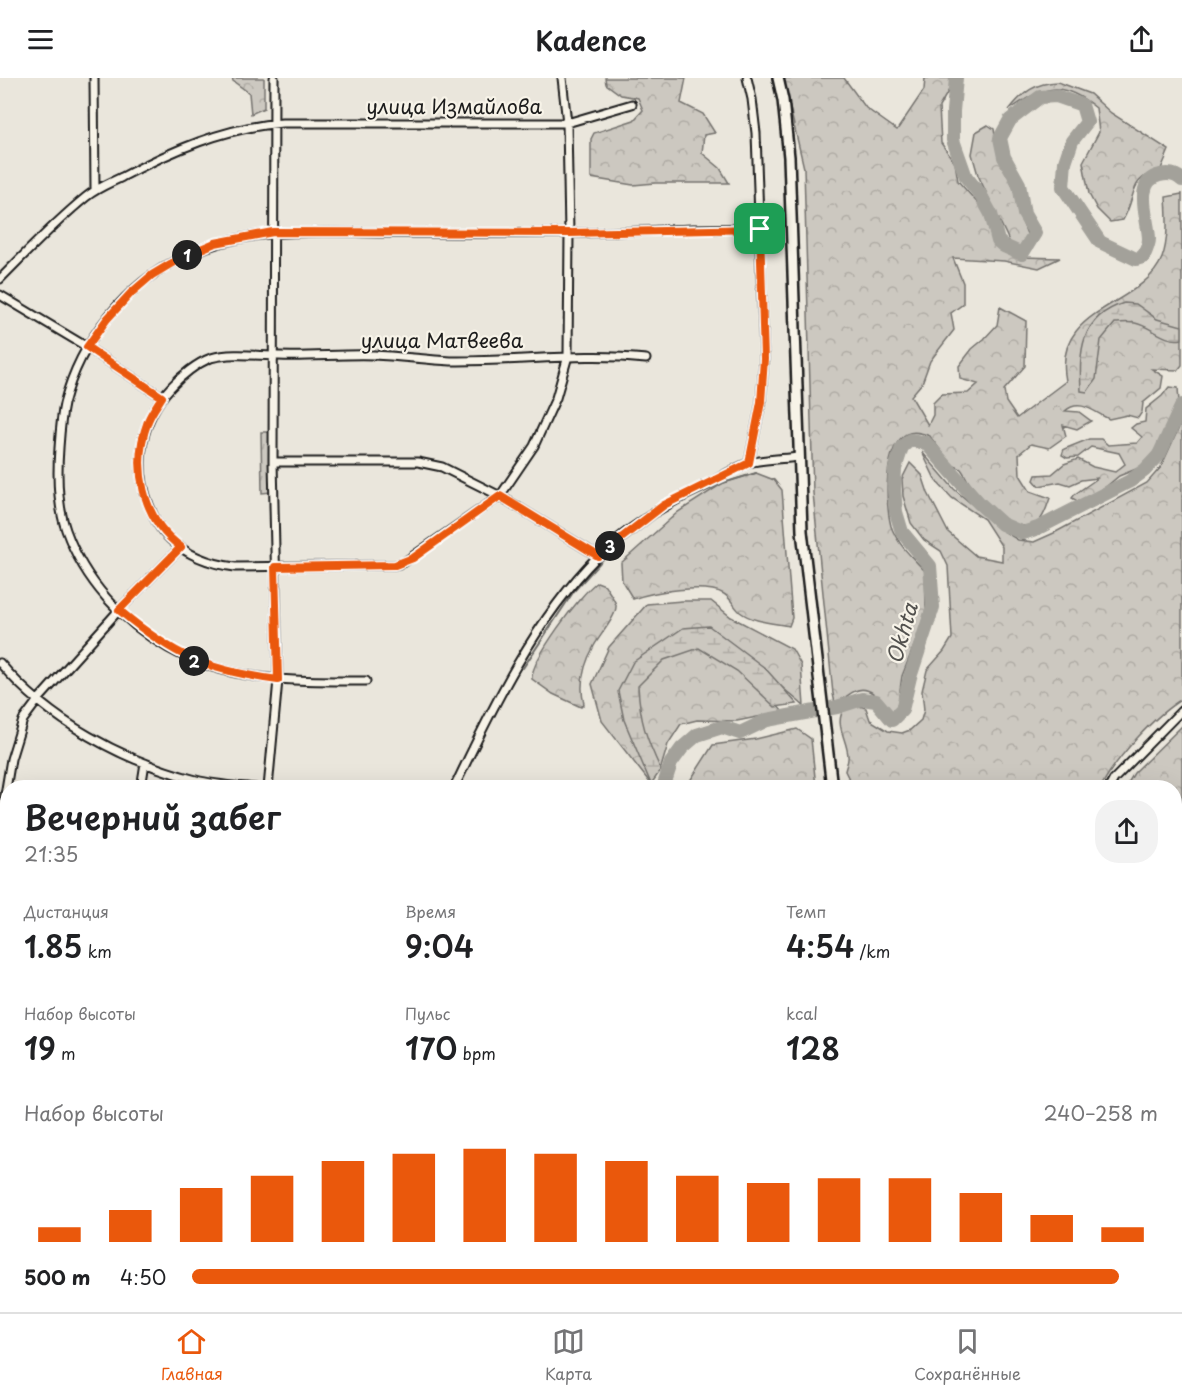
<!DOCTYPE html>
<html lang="ru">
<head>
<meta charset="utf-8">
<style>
  :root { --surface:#fff; --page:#f2f2f2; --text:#202124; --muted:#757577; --line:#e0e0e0; --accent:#ea580c }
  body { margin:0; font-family:"Playpen Sans",sans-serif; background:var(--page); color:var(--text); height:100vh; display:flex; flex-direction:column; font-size:22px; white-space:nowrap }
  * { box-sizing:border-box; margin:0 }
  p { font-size:20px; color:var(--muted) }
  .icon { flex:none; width:33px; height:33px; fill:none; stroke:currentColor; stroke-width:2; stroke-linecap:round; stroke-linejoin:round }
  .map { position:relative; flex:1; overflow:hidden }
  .panel { position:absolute; left:0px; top:702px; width:1182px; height:532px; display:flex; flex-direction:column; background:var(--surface); border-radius:24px 24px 0 0; box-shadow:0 6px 24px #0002 }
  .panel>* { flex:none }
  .pin { position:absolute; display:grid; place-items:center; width:51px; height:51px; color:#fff; margin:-26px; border-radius:12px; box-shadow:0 3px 9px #0006 }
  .km { position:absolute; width:30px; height:30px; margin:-15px; border-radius:50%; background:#222; color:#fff; font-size:16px; line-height:30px; text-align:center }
  .round { display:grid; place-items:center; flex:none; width:63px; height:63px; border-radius:24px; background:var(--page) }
  .summary { display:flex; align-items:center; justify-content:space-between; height:102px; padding:0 24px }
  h1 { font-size:33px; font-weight:600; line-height:45px }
  .figures { display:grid; grid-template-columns:repeat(3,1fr); gap:9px; height:102px; padding:6px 24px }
  .figures div { display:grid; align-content:center }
  .figures b { font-size:30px; font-weight:600 }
  .figures small { font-size:16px; font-weight:400 }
  .figures p { font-size:16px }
  .chart { height:168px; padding:12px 24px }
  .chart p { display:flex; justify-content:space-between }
  .chart svg { width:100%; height:108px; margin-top:6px; stroke:var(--accent); stroke-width:6 }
  ul { padding:0 24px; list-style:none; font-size:20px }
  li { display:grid; grid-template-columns:96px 72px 1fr; align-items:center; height:45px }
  li i { height:15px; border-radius:8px; background:var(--accent) }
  header { display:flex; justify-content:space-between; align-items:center; height:78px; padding:0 24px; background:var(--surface); font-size:27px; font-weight:600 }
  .tab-bar { display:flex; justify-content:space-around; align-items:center; height:84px; border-top:2px solid var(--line); background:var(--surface); font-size:16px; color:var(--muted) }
  .tab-bar a { display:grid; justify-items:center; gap:3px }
  .tab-bar .active { color:var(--accent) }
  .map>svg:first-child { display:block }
  .grass { fill:url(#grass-tufts); stroke:#74726e; stroke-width:1.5 }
  .forest { fill:url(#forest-crowns); stroke:#74726e; stroke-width:1.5 }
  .wetland { fill:url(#wetland-marsh); stroke:#74726e; stroke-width:1.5 }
  .water { fill:url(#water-waves); stroke:#6d6c68; stroke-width:1.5 }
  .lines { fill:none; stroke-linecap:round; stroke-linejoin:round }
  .stream { stroke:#6d6c68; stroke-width:2 }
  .river { stroke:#a3a19a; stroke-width:14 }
  .street-casing { stroke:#1c1c1c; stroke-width:11 }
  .secondary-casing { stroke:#1c1c1c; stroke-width:14 }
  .street { stroke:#f7f3e8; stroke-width:7 }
  .secondary { stroke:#f7f3e8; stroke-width:9 }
  .route-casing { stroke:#fff; stroke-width:12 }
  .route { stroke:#ea580c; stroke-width:8 }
  .labels { text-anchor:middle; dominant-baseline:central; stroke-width:4.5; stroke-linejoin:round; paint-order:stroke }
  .street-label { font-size:20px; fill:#1c1c1c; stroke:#f7f3e8 }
  .water-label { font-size:21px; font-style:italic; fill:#52514e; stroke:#f7f3e8 }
</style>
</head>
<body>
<header><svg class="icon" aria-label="menu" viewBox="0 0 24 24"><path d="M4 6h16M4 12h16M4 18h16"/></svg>Kadence<svg class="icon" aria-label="share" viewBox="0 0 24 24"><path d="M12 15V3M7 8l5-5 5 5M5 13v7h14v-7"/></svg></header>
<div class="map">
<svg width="1182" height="1234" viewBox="0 0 1182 1234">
  <defs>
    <pattern id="grass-tufts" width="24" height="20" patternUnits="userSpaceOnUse" patternTransform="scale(1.5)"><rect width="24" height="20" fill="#ccc8c0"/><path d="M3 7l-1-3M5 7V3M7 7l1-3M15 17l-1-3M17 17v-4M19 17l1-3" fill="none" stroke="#afaba4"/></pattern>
    <pattern id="forest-crowns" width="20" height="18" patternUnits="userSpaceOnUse" patternTransform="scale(1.5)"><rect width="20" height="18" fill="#ccc8c0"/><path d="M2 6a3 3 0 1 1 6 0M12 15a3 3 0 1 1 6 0" fill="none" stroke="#afaba4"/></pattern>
    <pattern id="wetland-marsh" width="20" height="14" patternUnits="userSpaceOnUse" patternTransform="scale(1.5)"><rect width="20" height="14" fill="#ccc8c0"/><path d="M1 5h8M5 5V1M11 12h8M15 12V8" fill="none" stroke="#afaba4"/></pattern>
    <pattern id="water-waves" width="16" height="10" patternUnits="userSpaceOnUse" patternTransform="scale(1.5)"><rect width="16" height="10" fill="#a3a19a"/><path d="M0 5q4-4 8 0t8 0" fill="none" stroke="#84827d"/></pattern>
  </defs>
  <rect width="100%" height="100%" fill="#eae6dc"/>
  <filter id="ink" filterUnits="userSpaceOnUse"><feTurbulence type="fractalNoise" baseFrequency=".0167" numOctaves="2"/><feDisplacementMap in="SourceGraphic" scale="12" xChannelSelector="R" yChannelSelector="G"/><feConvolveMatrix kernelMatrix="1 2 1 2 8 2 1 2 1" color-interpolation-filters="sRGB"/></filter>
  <g filter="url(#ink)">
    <path class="grass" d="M261,354H269L272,356V414L262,415Z
      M1182,1040V1107L1175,1106L1174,1046Z
      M668,1227H862L867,1234H668Z"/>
    <path class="forest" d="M232,0H264V30L251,36L249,15L233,3Z
      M605,0H686L681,25L703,36L715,55L704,57L702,75L720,90L729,105H655L633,107L591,100V61L594,55L634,42L643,32L638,20L621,17L606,6Z
      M783,0H844L866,30L897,52L924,12L925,0H953V5L939,29L941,65L955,85L958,103L989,138L995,164L1022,179L1060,180L1039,190L1004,183L953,180L963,205V226L951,235L954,252L930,283L922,305L911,318L928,347L933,337V325L942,316L968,315L978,306L960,301L959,288L972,271L984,261L997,247L1000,229L1026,243L1025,288L1004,312L1006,324L1017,340L1066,303C1051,228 1142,230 1162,180C1169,162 1167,138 1166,119L1182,116V287L1178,292L1152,291L1163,298L1161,310L1143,325L1142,334L1138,340L1127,337L1109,341C1094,334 1080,320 1065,333L1079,334L1091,343L1077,351L1063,347L1066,358L1049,370L1031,366L1019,376L1020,397L1030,413L1050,420C1045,434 1042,448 1025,448C1001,448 985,425 971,407C967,403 965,396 961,391C958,389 956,389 953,387C951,386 931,360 930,358C924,356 914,352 907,356C883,368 885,425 891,448C897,466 913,480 925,493L926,531L919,555L902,598L897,632L890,633C882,623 870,606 855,613C848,616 845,621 835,625L833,616L813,415L804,90Z
      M1058,4L1090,16L1111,35L1169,72L1161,91C1127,102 1138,115 1123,142L1110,144L1097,131L1089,116L1083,84L1099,54L1096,30C1061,1 1044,8 1009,32C1023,14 1035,5 1058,4Z
      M988,47L994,51L997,72L1013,108L1021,141L1027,156V165L1023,171L1015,169L1010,165L978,97L972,76L976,54Z
      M1169,309L1178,310L1179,324L1157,369L1149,381L1141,389L1119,398L1096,417L1079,424L1072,420L1075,416L1098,400L1081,402L1070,407L1060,404L1039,408L1034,402L1036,397L1052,396L1064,386L1078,381L1093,389L1115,394L1125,386L1119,375L1091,369L1078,379L1067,380L1062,377L1064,371L1089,361H1101L1108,367L1137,365L1142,359L1131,350L1136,346L1145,344L1146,331L1162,318Z
      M1182,343V621C1155,637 1115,681 1101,709H849L850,703L845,693C846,688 849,682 848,678C847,660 833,646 845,629L856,627L866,630L870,642L888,653L902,655L910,652L921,642L924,632L922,613L927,592L944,573L952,560L948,488L941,473L924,462L911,445L903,418L902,401L910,385L922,397L928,415L948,454L976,478L1002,483V469L984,441L952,420L936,403L922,374L954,411L1003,453L1018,462L1034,464L1054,455L1147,405L1161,389Z
      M756,395L774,402L782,412L792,540L789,548C773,545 753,544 740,534C734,529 731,520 724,516C706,505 652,514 633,521L622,503L621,485L678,434L723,405Z
      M597,504L605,507C608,513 614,520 616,527C617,538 600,557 594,568C584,586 579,607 584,626L581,629L553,616L532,601C530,583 581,515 597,504Z
      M682,523H711L731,539L792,571L801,587L804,628L763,593L708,553L635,589L636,663L651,706L602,643L592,606L609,569L647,526Z
      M700,564L763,611L783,634L737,643L697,642L681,646L668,666L660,693L645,668L632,607L661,579Z
      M1182,648V964L1175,969L1174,710H1125L1134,695Z
      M797,651L811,661L816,709H686L713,667L756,661Z
      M0,1101L7,1109L8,1227H419L422,1234H0Z
      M1175,1106H1182V1234H1001L998,1227H1174Z
      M438,1227H668V1234H441Z
      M862,1227H983L985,1234H867Z"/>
    <path class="wetland" d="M1124,225L1136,226L1157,241L1182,248V261C1165,265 1151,248 1135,245C1129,244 1121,245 1115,245L1101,262L1096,301L1087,314L1081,313C1079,273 1080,239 1124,225Z
      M709,548L765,590L797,626L775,629L737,593L699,570L664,582L638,608C640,643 646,660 661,692L651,706L624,642L618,613L633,584L683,550Z"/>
    <path class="water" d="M1182,987V1040L1175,1046V994Z"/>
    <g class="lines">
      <path class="stream" d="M669,430L723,405L756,395
        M523,590L574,513L604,480L664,433"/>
      <path class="river" d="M956,0L953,33V62L966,99L980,116L991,136L998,163L1004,168L1022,176L1035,155L1024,136L1019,106L1004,79L1000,60L1010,42L1040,19L1056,18L1082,27L1087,44L1072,63L1065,84L1063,109L1100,164L1136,181L1143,179C1146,173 1149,167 1149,161C1149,143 1132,103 1160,97C1168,95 1176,96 1182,102
        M663,710L671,685L682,670L697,657L722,649L740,655L767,642L837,629L862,621L876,623L892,642L902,632L910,599L933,529L930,488L902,454L896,434L894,411L895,391L902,369L910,362L926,365L979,425L1002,446L1023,455L1038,450L1130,403L1145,392L1159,377L1182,327
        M429,1227L432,1234"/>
      <defs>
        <path id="street" d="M94,0L95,112
          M562,0L567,45L569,155L568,278L556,320L534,368L500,418L403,485L395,487L235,489C211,486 188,478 170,461C159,451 154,440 149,427C133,386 141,341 171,309C181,298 197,285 211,280C232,274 258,278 279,278C311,279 343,276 374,277C400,278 426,282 451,283C517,284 581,274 646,281
          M747,0L752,21L756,55L764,281L761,324L749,385
          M0,201C28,173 55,144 86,119C97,110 110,105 122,99C171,73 226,49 282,45H567L632,26
          M0,217L87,269L162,319
          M273,384H418L442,389L500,418L598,478
          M0,585C49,643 123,683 196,702C215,707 236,708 255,710
          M366,603C297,603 230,605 168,570C122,544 84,502 66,452C57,426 57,397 59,370C60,356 61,340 64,326C80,263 126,205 185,178C246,149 313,154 378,155C442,155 505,156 569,155C632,155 696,148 760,151
          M141,710L145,685
          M268,710L278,602L273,384L274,0
          M454,710C492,630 535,541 598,478C629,448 666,426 704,408C718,401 734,390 749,385C764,381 783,381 799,379
          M1109,710L1114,701L1182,632
          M0,747L11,681L23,642L38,622L119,532L181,469
          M1174,756L1178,750L1182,748
          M1174,762L1182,770
          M1174,920L1182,916
          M0,932L8,937"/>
        <path id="secondary" d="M778,0L783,22L789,79L802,453L832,710
          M989,1227L991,1234"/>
      </defs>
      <use href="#street" class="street-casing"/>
      <use href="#secondary" class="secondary-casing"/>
      <use href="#street" class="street"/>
      <use href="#secondary" class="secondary"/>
    </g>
  </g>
  <g class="lines" filter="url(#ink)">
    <defs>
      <path id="route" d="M760,151L764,281L761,324L749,385L664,427L598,478L500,418L413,480L395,487L275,489L278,602C206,592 175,579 119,532L181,469C142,441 131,388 148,343C151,335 157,327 162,319L87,269L107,241L131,215L152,197L182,179L215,165L273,154L569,155Z"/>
    </defs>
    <use href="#route" class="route-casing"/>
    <use href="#route" class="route"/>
  </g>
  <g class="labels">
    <g class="street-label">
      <text x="454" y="28">улица Измайлова</text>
      <text x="442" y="262">улица Матвеева</text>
    </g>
    <g class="water-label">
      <text transform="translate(901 555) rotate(-74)">Okhta</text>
    </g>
  </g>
</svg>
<div class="pin" style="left:760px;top:151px;background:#1e9e55"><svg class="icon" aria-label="arrive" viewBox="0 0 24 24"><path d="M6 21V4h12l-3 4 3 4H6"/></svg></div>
<b class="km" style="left:187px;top:177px">1</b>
<b class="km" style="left:194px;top:583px">2</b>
<b class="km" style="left:610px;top:468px">3</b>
<section class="panel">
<div class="summary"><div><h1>Вечерний забег</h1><p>21:35</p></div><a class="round"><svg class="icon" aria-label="share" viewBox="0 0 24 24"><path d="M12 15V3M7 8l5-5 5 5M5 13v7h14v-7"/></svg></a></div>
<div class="figures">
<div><p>Дистанция</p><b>1.85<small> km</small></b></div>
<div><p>Время</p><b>9:04</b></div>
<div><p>Темп</p><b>4:54<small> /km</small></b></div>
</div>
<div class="figures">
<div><p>Набор высоты</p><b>19<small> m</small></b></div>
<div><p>Пульс</p><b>170<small> bpm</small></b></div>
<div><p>kcal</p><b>128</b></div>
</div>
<div class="chart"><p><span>Набор высоты</span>240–258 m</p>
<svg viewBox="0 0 160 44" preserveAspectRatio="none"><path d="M5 44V38M15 44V31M25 44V22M35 44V17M45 44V11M55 44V8M65 44V6M75 44V8M85 44V11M95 44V17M105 44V20M115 44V18M125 44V18M135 44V24M145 44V33M155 44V38"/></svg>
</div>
<ul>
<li><b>500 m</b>4:50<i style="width:96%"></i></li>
</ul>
</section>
</div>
<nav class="tab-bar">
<a class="active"><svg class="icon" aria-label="home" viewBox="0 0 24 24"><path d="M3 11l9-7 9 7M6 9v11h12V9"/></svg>Главная</a>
<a><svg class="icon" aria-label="map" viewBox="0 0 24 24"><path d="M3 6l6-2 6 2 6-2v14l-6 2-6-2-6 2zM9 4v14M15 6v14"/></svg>Карта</a>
<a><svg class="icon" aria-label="saved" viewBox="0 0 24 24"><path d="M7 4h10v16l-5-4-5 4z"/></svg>Сохранённые</a>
</nav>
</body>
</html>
